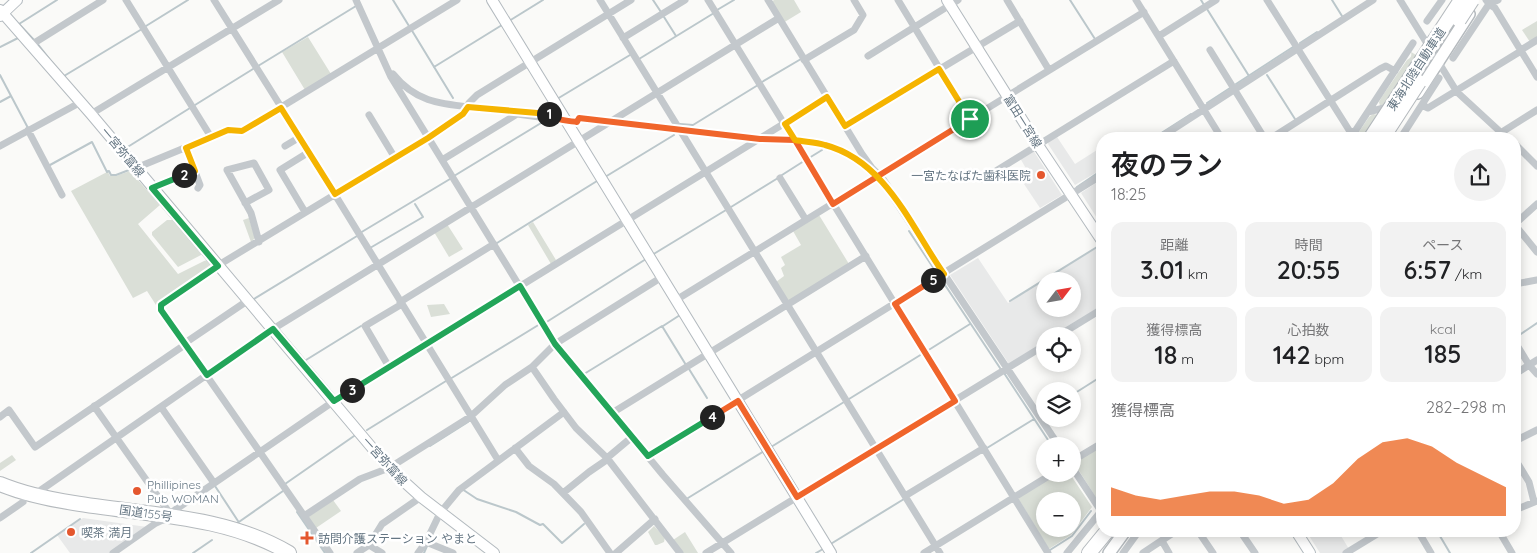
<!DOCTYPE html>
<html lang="ja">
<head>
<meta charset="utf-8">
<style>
  :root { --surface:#fff; --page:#f2f2f2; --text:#202124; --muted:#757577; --accent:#ea580c }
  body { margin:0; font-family:Quicksand,"Noto Sans JP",sans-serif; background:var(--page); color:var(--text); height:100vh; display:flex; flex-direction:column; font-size:19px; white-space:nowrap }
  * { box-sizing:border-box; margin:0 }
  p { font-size:16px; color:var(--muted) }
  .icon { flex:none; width:28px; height:28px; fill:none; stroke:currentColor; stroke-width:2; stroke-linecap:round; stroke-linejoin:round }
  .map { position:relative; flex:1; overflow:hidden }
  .side { position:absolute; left:1096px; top:132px; width:425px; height:405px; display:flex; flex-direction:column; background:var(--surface); border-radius:20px; box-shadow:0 2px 12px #0003 }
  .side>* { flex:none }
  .needle { width:32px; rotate:59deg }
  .controls { position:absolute; left:1036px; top:272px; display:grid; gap:10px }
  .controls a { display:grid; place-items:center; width:45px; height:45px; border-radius:50%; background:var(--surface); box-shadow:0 2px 12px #0003; font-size:25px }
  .pin { position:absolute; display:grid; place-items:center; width:42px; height:42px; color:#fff; margin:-21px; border:2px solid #fff; border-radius:50%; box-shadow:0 1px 5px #0007 }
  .km { position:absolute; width:25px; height:25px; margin:-12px; border-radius:50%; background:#222; color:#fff; font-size:14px; line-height:25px; text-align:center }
  .round { display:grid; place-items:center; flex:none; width:52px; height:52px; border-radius:26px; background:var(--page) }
  .overview { display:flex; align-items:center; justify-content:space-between; height:85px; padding:0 15px }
  h1 { font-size:28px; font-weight:600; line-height:38px }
  .metrics { display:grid; grid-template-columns:repeat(3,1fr); gap:8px; height:85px; padding:5px 15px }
  .metrics div { display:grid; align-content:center; border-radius:12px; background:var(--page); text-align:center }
  .metrics b { font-size:25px; font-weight:600 }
  .metrics small { font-size:14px; font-weight:400 }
  .metrics p { font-size:14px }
  .chart { height:140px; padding:10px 15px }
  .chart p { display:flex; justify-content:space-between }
  .chart svg { width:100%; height:90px; margin-top:5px; fill:var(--accent); opacity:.7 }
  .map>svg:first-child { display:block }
  .built { fill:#e8e9e9; fill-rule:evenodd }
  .green { fill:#dadfd7; fill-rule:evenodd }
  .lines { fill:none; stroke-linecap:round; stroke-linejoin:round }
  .stream { stroke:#bbc7cb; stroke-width:2 }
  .secondary-casing { stroke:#b3babf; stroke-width:12 }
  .primary-casing { stroke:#b5babe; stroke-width:14 }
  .highway-casing { stroke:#b4b9bd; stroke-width:16 }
  .street { stroke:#c3c8cc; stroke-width:7 }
  .secondary { stroke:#fff; stroke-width:10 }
  .primary { stroke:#fff; stroke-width:11 }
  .highway { stroke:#fff; stroke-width:14 }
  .highway-bridge-casing { stroke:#b4b9bd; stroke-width:16; stroke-linecap:butt }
  .street-bridge { stroke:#c3c8cc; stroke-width:7 }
  .highway-bridge { stroke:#fff; stroke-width:14 }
  .split-1-casing { stroke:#fff; stroke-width:10 }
  .split-2-casing { stroke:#fff; stroke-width:10 }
  .split-3-casing { stroke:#fff; stroke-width:10 }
  .split-4-casing { stroke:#fff; stroke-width:10 }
  .split-5-casing { stroke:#fff; stroke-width:10 }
  .split-6-casing { stroke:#fff; stroke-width:10 }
  .split-1 { stroke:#f0652b; stroke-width:6 }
  .split-2 { stroke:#f5b400; stroke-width:6 }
  .split-3 { stroke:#22a559; stroke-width:6 }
  .split-4 { stroke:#22a559; stroke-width:6 }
  .split-5 { stroke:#f0652b; stroke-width:6 }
  .split-6 { stroke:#f5b400; stroke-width:6 }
  .poi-dot { fill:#e4572e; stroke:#fff; stroke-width:2 }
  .labels { text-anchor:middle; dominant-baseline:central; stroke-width:5; stroke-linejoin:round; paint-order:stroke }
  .street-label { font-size:12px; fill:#657683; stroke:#fff }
  .poi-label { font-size:12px; fill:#657683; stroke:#fff; text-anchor:start }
</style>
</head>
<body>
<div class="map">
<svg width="1537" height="553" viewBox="0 0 1537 553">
  <rect width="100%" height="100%" fill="#fafaf8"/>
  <path class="built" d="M1057,137L1075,164L1097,150L1102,158V169L1075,185L1048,144L1049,141Z
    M1033,150L1062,195L1040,208L1024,184L1032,179L1020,158Z
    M1102,179V226L1081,193Z
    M1098,247L1102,254V305L1053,336H1045V341L1009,364L950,275L978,258L1008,303ZM1045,281H1072V309H1045Z
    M83,518L147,527L109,553H70L57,535Z
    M1306,531H1338L1349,549L1343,553H1320Z"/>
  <path class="green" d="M774,0H794L801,12L783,23L771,2Z
    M1537,21V38L1530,42L1522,30Z
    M308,37L331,74L305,90L282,52Z
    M1411,52L1418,56L1385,107L1380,106L1379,102L1381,98L1407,60C1411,58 1412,56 1411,52Z
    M1373,114L1379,115L1376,116L1366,132V135L1363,139H1354L1369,117Z
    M130,171L160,205L138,224L178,274L204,261L207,260L212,267L156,305L147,291L133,298L71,191L107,172H108L110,176H116Z
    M819,215L849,264L788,302L776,282L784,276L781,268L785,265L781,257L801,245L793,231Z
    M249,218L255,238L251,242L243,220Z
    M167,220H173L201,254V255L178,267L152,235V232Z
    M533,222L556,260L551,264L528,225Z
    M447,224L463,249L449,257L434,232Z
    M444,304L450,314L431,317L427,305Z
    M1102,446V495L1099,500L1097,499L1074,463Z
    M12,455L16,460L0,471V463Z
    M1057,474H1070L1092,507L1071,535L1049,549L1018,498ZM1045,501H1072V529H1045Z
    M333,500L341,511L316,528L308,517Z
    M654,526L665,537L664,542L657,545H655L648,532Z
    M685,532L698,553H683L673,540Z"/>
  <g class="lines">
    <path class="stream" d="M393,0L409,26
      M653,0L661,12
      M1070,0L1095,39
      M1201,0L1204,5
      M1332,0L1342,16
      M1207,9L1249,76
      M717,10L734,0
      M664,17L676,36
      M509,21L543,0
      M146,26L188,0
      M411,29L453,98
      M34,40L19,24L57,0
      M37,43L54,65
      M1300,43L1317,32
      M0,47L18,38
      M639,59L714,13
      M258,66L356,6
      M434,67L502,25
      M0,75L28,128
      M1267,75L1295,119
      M64,76L142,29
      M762,82L801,59
      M1236,84L1293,47
      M557,99L630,55
      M0,102L11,96
      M1207,103L1230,88
      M195,105L253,69
      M680,124L693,125L758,85
      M1152,139L1191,114
      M126,148L190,108
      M809,158L822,150
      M50,165L92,142L107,172L109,171L111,175H116L129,170
      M782,175L804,161
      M454,176L546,120
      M884,176L913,219
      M605,177L674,135
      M1077,187L1102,170
      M731,207L778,178
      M915,223L942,265
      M909,231L936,272
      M360,233L450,179
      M497,243L597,181
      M370,248L423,217L415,204
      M652,255L726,210
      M941,279L1000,368
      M254,299L357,236
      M1010,301L1097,247
      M545,323L646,259
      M663,326L680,315
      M1515,338L1537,323
      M927,351L970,324
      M306,360L361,326
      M689,369L707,398
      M1004,373L1052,446
      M584,374L662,326L686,365
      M450,379L540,324
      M1072,395L1102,376
      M849,399L922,354
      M367,430L446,381
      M430,446L468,422
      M771,447L844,402
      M987,448L1034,419
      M285,484L354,436
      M215,486L238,521
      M462,489L477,499L516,512L540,525L543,524L562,543L584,524
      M688,498L764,451
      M297,512L325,553
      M236,524L283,491
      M1437,531L1450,553
      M829,545L904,499
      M1050,550L1072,536L1091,511
      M31,553L80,519
      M193,553L212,540
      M424,553L427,546
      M816,553L823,549"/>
    <defs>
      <path id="secondary" d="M492,0L831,553
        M947,0L1038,145L1102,241
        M0,10L91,114L389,468L421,497L494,553
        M0,16L17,0
        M1296,531L1310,553"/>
      <path id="primary" d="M1418,93L1469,14
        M1109,553L1125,531"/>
      <path id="highway" d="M0,484C24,494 48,499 74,503C145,515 225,515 289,553
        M1089,553L1107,531"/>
    </defs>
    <use href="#secondary" class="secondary-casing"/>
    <use href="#primary" class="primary-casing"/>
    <use href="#highway" class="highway-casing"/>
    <path class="street" d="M126,0L211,137
      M214,0L283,110L498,460
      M356,0L391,77L555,344L663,475L731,553
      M600,0L940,553
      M708,0L1048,553
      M768,0L862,154L872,168L879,175L1144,12
      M898,0L970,119
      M1007,0L1049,70
      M1136,0L1222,139
      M1267,0L1349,130L1355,132
      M1400,0L1457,92L1508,139
      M1489,4L1495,8L1537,77
      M1489,4L1498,0
      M1427,21L1442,0
      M1159,36L1216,0
      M623,38L685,0
      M31,45L103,0
      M1210,50L1265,139
      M1521,50L1537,40
      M868,56L958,0
      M1453,58L1489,4L1486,0
      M804,60L854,30L863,15L854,0
      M393,74C417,104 444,104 479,108C494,109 508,111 522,112
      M1422,105L1428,108L1521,51
      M1368,112L1384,108
      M91,114L279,0
      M369,115L395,158
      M845,126L1020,21
      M28,130L62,195
      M1158,139L1373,0
      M1270,139L1380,69L1386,66L1395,71
      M1350,139L1413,43
      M1400,139L1439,78
      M1491,139L1537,110
      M1515,144L1537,166
      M0,146L81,102
      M285,146L300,137
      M186,148L200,185L198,188
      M442,160L517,114L577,122L579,118L759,139L795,140L826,145L839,150L860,161L886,187L1059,446
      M136,168L228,130L242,131L457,0
      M780,178L806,220
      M983,179L1174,61
      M153,188L195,171
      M245,203L269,190L254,163L227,170L251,213L259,242
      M305,212L280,170L309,152
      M1515,224L1537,204
      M1515,225L1537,252
      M1515,284L1537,280
      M676,300L874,178
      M400,302L494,244
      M1058,336L1102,309
      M1515,342L1529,365L1537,374
      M185,343L247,301
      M389,367L365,326L402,304
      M532,367L554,399L576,428L607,458L680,553
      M1515,374L1537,360
      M94,406L171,515
      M161,407L214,483
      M612,413L866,256
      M0,417L9,410L35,447L186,344
      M1515,441L1537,430
      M515,448L529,466L554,484L581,512L610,553
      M648,456L1102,175
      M1515,459L1529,482L1534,502
      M1072,461L1102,443
      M1072,467L1099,508
      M563,493L589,472L605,461L607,458L632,437
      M35,496L41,490L273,329L779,18
      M905,496L984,448
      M1515,510L1537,501
      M304,516L360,479L389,468L470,417L505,385L532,367L555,344L662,277
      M0,518L23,502
      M1198,531L1213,553
      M1240,531L1255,553
      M1418,531L1431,553
      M1499,531L1512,553
      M1162,541L1169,553
      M426,542L453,553
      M369,545L382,553
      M113,553L156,523L169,517L174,513L175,510L337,399L827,97
      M330,553L161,310V305L222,263L428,138L463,114L469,103L477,95L631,0
      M357,553L369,545L382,524L421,497
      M418,553L426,542L440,513L459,490L564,412
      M616,553L655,519
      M706,553L1045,345
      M924,553L1052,474
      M1067,553L1102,510
      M1123,553L1139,531
      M1143,553L1176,531
      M1346,553L1382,531"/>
    <use href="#secondary" class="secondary"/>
    <use href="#primary" class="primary"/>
    <use href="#highway" class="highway"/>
    <defs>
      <path id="highway-bridge" d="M1459,20L1472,0
        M1370,139L1461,0
        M1382,139L1419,82"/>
    </defs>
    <use href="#highway-bridge" class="highway-bridge-casing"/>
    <path class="street-bridge" d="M874,178L879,175"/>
    <use href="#highway-bridge" class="highway-bridge"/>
  </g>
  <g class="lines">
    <defs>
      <path id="split-1" d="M549,114L554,115L555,118C563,121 570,121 577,122L579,118L760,139L795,140L833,204L970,119"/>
      <path id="split-2" d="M184,175L195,171L186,148L228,130L242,131L281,108L335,194L428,138L463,114L468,107L549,114"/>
      <path id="split-3" d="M184,175L152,188L218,266L161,305V310L207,375L273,329L334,401L352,390"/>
      <path id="split-4" d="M352,390L520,286L555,344L648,456L712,417"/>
      <path id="split-5" d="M712,417L738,401L797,497L955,401L895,304L933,280"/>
      <path id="split-6" d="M933,280L944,274C911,227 886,161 825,145C815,142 805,142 795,140L785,124L827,97L845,126L939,69L970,119"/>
    </defs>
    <use href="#split-1" class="split-1-casing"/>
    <use href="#split-2" class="split-2-casing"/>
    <use href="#split-3" class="split-3-casing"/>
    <use href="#split-4" class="split-4-casing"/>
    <use href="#split-5" class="split-5-casing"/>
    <use href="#split-6" class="split-6-casing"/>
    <use href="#split-1" class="split-1"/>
    <use href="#split-2" class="split-2"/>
    <use href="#split-3" class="split-3"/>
    <use href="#split-4" class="split-4"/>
    <use href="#split-5" class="split-5"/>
    <use href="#split-6" class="split-6"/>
  </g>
  <g class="poi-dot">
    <circle cx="1041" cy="175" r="5"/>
    <circle cx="137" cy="491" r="5"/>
    <circle cx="71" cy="532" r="5"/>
    <path d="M304.5 530.5h5v5h5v5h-5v5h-5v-5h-5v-5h5z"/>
  </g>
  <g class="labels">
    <g class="street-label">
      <text transform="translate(1416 69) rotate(-57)">東海北陸自動車道</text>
      <text transform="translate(1023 121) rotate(58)">富田一宮線</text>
      <text transform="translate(123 152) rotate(50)">一宮弥富線</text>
      <text transform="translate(385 461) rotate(48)">一宮弥富線</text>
      <text transform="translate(146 513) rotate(8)">国道155号</text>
    </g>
    <g class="poi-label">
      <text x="1031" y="175" text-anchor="end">一宮たなばた歯科医院</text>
      <text x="147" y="484">Phillipines<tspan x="147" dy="14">Pub WOMAN</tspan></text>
      <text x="81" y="532">喫茶 満月</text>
      <text x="318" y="538">訪問介護ステーション やまと</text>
    </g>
  </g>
</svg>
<div class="controls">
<a><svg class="needle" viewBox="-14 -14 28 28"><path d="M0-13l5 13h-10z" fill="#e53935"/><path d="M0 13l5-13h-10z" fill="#757577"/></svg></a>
<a><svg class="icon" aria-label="locate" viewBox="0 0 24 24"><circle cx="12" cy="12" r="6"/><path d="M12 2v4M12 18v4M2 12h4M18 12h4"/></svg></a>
<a><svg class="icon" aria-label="layers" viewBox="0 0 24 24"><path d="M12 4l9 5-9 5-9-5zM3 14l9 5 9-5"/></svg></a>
<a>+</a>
<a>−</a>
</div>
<div class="pin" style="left:970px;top:119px;background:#1e9e55"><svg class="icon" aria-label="arrive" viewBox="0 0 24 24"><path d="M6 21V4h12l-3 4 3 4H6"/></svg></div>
<b class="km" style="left:549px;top:114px">1</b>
<b class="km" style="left:184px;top:175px">2</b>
<b class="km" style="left:352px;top:390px">3</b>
<b class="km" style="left:712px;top:417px">4</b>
<b class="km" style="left:933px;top:280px">5</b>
<section class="side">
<div class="overview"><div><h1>夜のラン</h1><p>18:25</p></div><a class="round"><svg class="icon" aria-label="share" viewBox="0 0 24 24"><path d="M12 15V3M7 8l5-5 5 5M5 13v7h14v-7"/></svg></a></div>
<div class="metrics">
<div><p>距離</p><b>3.01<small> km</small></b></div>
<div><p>時間</p><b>20:55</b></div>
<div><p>ペース</p><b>6:57<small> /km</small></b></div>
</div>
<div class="metrics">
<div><p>獲得標高</p><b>18<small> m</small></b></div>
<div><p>心拍数</p><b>142<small> bpm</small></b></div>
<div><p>kcal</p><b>185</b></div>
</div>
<div class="chart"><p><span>獲得標高</span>282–298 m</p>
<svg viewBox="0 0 160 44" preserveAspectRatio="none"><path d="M0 44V30L10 34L20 36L30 34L40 32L50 32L60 34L70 38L80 36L90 28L100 16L110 8L120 6L130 10L140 18L150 24L160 30V44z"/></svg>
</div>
</section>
</div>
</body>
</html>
